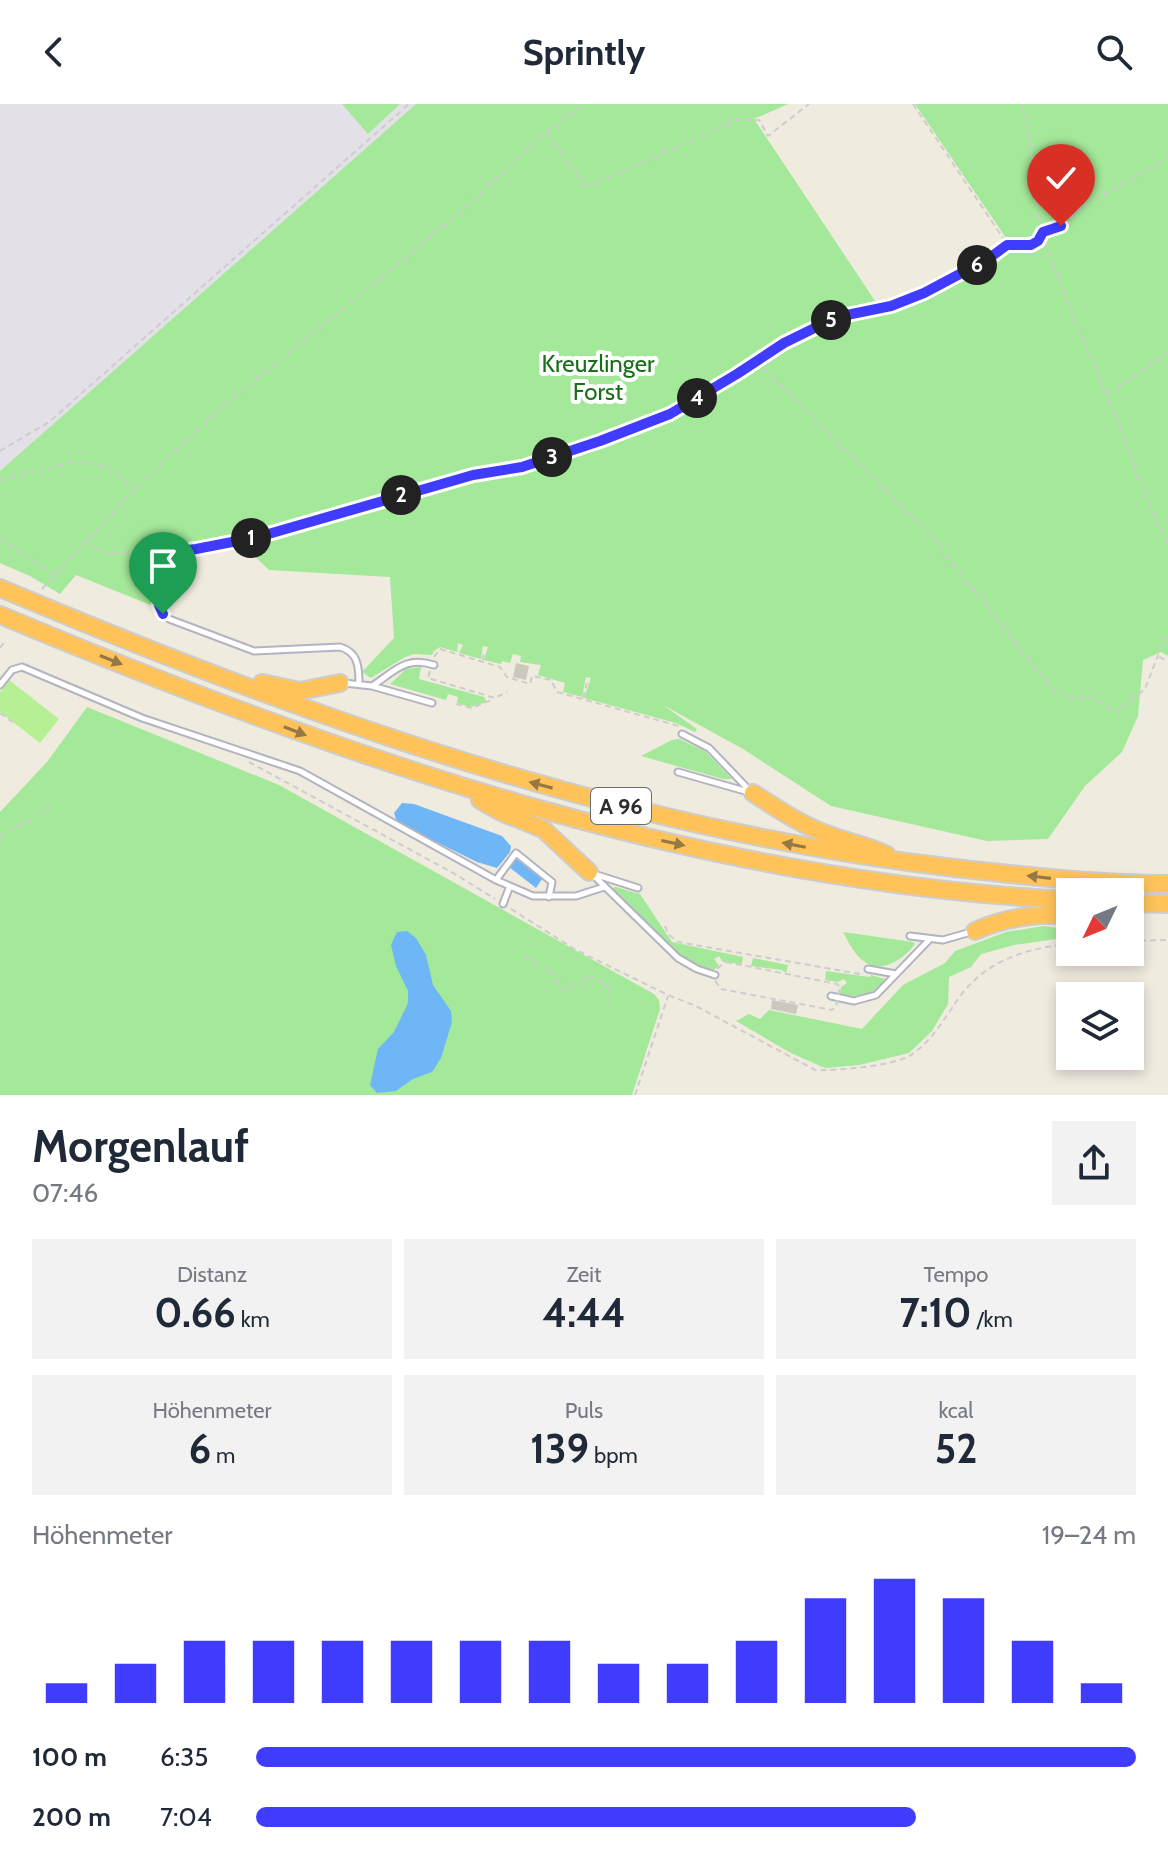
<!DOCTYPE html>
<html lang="de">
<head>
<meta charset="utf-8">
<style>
  :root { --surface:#fff; --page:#f2f2f3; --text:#1f2937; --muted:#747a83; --accent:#3f3cff }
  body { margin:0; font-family:Cabin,sans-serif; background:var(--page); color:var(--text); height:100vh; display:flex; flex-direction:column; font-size:30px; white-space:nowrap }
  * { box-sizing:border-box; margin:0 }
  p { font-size:26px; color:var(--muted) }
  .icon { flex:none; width:44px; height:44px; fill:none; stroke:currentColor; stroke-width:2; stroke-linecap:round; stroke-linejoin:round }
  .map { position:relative; height:991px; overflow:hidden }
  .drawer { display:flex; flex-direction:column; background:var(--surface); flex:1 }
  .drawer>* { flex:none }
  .needle { width:52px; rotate:227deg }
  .fabs { position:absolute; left:1056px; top:774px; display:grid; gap:16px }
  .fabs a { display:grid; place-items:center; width:88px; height:88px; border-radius:0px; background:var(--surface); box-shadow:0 4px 12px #0003; font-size:40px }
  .pin { position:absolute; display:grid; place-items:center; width:68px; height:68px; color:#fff; margin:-82px -34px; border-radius:50% 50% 50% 0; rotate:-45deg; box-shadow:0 0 8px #0007 }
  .pin .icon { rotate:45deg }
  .km { position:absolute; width:40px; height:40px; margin:-20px; border-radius:50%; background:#222; color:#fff; font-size:22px; line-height:40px; text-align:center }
  .round { display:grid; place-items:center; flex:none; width:84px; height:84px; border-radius:0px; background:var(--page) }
  .overview { display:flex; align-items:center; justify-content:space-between; height:136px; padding:0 32px }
  h1 { font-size:44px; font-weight:700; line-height:60px }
  .figures { display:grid; grid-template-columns:repeat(3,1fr); gap:12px; height:136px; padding:8px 32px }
  .figures div { display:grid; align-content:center; border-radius:0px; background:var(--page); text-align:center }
  .figures b { font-size:40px; font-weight:700 }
  .figures small { font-size:22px; font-weight:400 }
  .figures p { font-size:22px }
  .chart { height:224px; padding:16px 32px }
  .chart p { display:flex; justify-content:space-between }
  .chart svg { width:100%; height:144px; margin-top:8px; stroke:var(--accent); stroke-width:6 }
  ul { padding:0 32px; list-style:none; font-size:26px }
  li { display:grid; grid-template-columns:128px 96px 1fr; align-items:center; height:60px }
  li i { height:20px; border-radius:10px; background:var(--accent) }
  header { display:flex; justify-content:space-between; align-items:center; height:104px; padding:0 32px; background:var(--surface); font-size:36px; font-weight:700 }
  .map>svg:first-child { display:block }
  .industrial { fill:#e3e0e8 }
  .green { fill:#a4e899 }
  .pitch { fill:#b7ef95 }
  .water { fill:#6eb6f5 }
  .building { fill:#cbc9bd }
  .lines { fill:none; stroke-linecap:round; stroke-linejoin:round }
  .service-casing { stroke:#b3b3c1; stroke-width:9 }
  .motorway-casing { stroke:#cdcdcd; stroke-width:20 }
  .path { stroke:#cdcdcd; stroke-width:2; stroke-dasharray:6 4; stroke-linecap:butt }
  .service { stroke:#fff; stroke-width:5 }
  .motorway { stroke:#ffc35a; stroke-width:16 }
  .oneway { fill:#967844 }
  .route-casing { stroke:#fff; stroke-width:16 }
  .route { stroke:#3f3cff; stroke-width:10 }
  .labels { text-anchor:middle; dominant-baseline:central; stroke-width:8; stroke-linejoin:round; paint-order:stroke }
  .shield { fill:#fff; stroke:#6c6c6c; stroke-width:2 }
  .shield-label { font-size:22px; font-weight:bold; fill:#2d2d2d }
  .park-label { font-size:24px; fill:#177017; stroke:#fff }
</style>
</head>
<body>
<header><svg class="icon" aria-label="back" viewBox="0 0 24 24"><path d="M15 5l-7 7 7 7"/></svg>Sprintly<svg class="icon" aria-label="search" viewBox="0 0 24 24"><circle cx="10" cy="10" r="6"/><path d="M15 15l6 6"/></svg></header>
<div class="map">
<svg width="1168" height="991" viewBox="0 0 1168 991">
  <rect width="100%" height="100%" fill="#efebdf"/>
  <path class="industrial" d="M0,0H416L0,367Z"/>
  <path class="green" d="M342,0H400L368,30Z
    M416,0H788L754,15L877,200L944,175L1006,134L915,0H1168V552L1161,548L1143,556L1138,612L1122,648L1085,682L1048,735L987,737L831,702L743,645L663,601L697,625L695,628L676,619L584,594L591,574L586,573L582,593L563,588L565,579L538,571L541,561L520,558L521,552L513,550L510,559L502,557L501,560L484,556L488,543L483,542L481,555L459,549L463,541L458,539L457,548L440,543L434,547L432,551L414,550L405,553L371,574L362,568L394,534L390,473L269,466L235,434L145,446L150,463L153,502L76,471L60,490L30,472L0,459V367Z
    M421,563L419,575L484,593L487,598L470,603L457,599L458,593L448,590L446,596L390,580L406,565Z
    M87,603L279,681L654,890L659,896L660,905L632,991H0V708L47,658Z
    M679,635L705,647L732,675H723L641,652L672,636Z
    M616,783L640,790L672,838L743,853L742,860L723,858L719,852L714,855L719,862L713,866L696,861L680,851L615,788L613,784Z
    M1044,822L1070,826V833L1014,841L981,850L971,863L949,873L948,900L932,927L909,949L859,961L825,964L791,949L736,917L749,910L760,915L769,906L862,925L903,881L945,859L955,847L1006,828Z
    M843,828L913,838L915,840C903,856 879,872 861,855C853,848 848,837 843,828Z
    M753,854L788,861L786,869L782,866L751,862Z
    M826,867L870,873L871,871L885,875C873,892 861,894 840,890L841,883L847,879L844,875L838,878L825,876Z"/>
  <path class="pitch" d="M9,576L59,615L40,639L0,608V588Z"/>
  <path class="water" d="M402,699L414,700L502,732L511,742L510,748L497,764L477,758L402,721L396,715L394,709Z
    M515,754L542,775L536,784L509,763Z
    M407,827L416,834L426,851L433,881L451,907L452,918L441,954L432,968L413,975L396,987L377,989L370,981L378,945L394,928L408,899V887L396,862L391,841L397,828Z"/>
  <path class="building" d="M516,559L529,562L526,576L513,573Z
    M772,896L798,901L796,910L771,905Z"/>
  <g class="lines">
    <defs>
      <path id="service" d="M157,450C158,470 152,502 169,515L254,547L340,543C358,548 359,563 359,579
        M344,579L372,582L432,599
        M0,581L12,566L22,563L142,614L300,667L496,776L533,792H576L604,783
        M372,582C395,567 405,552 434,561
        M682,630L709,644L752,689
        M678,668L752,689
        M590,768L678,854L697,865L715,871
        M594,770L638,784
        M496,776L516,749L552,778L549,793
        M503,800L510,782
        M910,832L943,836L971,828
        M868,865L896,870
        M831,892L854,897L876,891L929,836"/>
      <path id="motorway" d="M0,484C307,614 622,726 955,764C1026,772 1097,780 1168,780
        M0,511C341,654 697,778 1070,796
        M262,579L300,587L340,579
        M753,689C779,706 803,722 832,732C851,739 869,742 887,751
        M480,696L501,708L543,725L589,768
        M1130,799L1168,800
        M975,827C1006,813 1036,810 1070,811"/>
    </defs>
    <use href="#service" class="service-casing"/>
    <use href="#motorway" class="motorway-casing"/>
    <path class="path" d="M913,0L1007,140
      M1022,0C1035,44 1032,90 1044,133C1060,189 1086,239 1108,293C1127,343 1145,392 1168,441
      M547,29L586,83L736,16H759L768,32L809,0
      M757,258L930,431L1054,587L1070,594H1094L1116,608L1145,585L1165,533
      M1108,290L1168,248
      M0,347L49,318L409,0
      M0,376C52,366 92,338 133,385
      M0,434L53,470
      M83,438L106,449L149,450
      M163,449L258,433L473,371L522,363L600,337L670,310L737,270L784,239L837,213L891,202L924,189L988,155L1007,141H1031L1038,137L1043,128L1061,122L1088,99L1168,54
      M42,485L134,386L215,309L457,111L546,28L584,0
      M0,544L6,536
      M434,553L440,545L500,563L507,573L530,580L532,572L551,576L557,588L679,622
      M1159,553L1168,557
      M483,556L484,548
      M430,567L428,574L495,594L507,588
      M583,594L587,579
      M456,600L472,604L494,595
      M0,609L14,619
      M249,658L455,770L495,795
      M0,732L52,704
      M511,805L576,846L668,891L696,902L815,966C835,967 895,962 911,951C931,938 945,914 958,895C985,857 1025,844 1070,840
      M665,822L668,830L678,838L860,870
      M1130,837L1168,836
      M524,854L548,863L563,885C582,883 590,861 608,884V893
      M726,858L837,880L840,883L836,903L832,906L721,885L713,874L715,866Z
      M635,991L668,892"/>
    <use href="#service" class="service"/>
    <use href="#motorway" class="motorway"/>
  </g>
  <defs><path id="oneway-solid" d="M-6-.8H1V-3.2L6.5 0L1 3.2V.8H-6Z" transform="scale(2)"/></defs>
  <g class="oneway">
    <use href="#oneway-solid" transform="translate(111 556) rotate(22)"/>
    <use href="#oneway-solid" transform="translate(295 627) rotate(21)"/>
    <use href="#oneway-solid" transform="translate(541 681) rotate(-165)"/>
    <use href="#oneway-solid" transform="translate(673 739) rotate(12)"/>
    <use href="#oneway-solid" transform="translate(794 741) rotate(-169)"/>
    <use href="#oneway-solid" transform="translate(1039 773) rotate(-173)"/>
  </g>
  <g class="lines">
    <defs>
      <path id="route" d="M163,510L159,501L157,450L196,445L258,433L473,371L522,363L600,337L670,310L737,270L784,239L837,213L891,202L924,189L988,155L1007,141H1031L1038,137L1043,128L1061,122"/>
    </defs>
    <use href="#route" class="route-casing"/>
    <use href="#route" class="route"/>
  </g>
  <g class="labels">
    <rect class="shield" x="591" y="684" width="60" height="36" rx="6"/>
    <g class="shield-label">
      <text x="621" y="702">A 96</text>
    </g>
    <g class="park-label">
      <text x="598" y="259">Kreuzlinger<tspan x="598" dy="28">Forst</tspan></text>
    </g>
  </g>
</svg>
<div class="fabs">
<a><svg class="needle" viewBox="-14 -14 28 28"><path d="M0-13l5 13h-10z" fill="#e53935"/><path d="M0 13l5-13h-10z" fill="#747a83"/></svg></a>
<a><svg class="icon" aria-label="layers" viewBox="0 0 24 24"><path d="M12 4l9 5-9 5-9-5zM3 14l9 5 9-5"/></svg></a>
</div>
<div class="pin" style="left:163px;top:510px;background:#1e9e55"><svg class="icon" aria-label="arrive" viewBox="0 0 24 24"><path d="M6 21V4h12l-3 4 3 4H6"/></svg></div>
<div class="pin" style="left:1061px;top:122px;background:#d93025"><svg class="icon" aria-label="check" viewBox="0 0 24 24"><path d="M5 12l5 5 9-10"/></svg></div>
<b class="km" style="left:251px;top:434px">1</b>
<b class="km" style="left:401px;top:391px">2</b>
<b class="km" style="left:552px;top:353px">3</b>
<b class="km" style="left:697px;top:294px">4</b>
<b class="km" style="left:831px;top:216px">5</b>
<b class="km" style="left:977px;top:161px">6</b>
</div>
<section class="drawer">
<div class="overview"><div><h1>Morgenlauf</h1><p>07:46</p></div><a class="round"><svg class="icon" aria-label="share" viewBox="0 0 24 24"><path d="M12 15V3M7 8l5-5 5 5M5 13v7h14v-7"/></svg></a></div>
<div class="figures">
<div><p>Distanz</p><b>0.66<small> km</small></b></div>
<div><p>Zeit</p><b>4:44</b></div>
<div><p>Tempo</p><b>7:10<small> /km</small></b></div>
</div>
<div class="figures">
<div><p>Höhenmeter</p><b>6<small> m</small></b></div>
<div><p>Puls</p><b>139<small> bpm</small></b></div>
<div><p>kcal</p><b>52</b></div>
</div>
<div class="chart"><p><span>Höhenmeter</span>19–24 m</p>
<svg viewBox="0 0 160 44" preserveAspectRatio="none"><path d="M5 44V38M15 44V32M25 44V25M35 44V25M45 44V25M55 44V25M65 44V25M75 44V25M85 44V32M95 44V32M105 44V25M115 44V12M125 44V6M135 44V12M145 44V25M155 44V38"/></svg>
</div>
<ul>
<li><b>100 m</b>6:35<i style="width:100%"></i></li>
<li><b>200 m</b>7:04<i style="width:75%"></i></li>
</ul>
</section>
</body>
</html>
